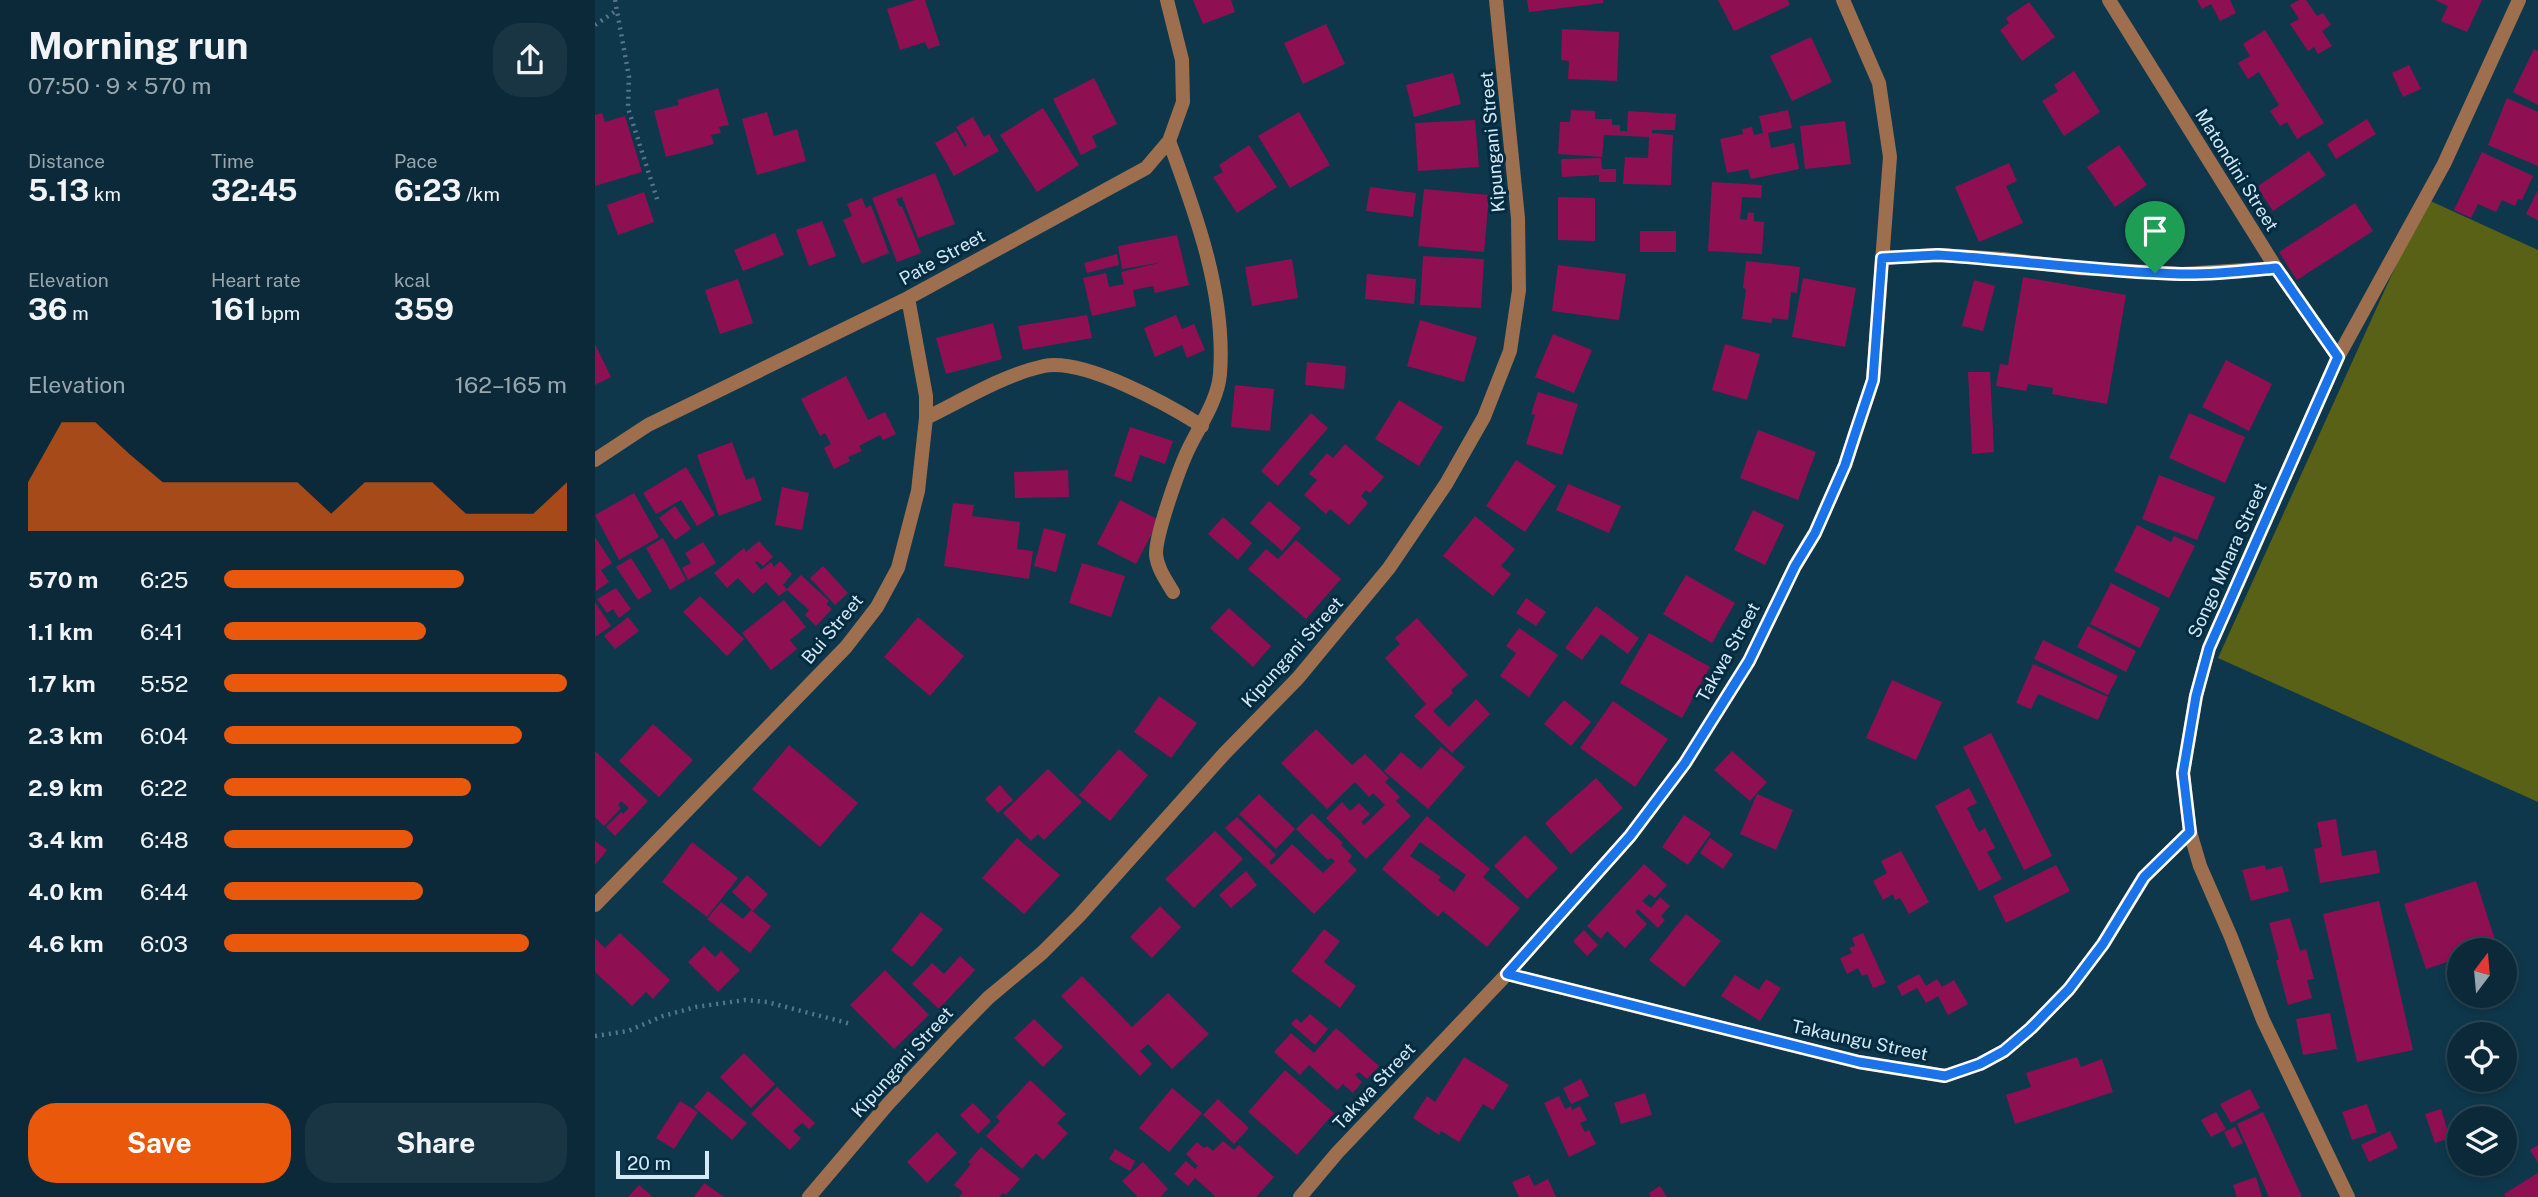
<!DOCTYPE html>
<html lang="en">
<head>
<meta charset="utf-8">
<style>
  :root { --surface:#0b2938; --page:#193543; --text:#f1f3f6; --muted:#9aa6ae; --line:#2b4553; --accent:#ea580c }
  body { margin:0; font-family:"Public Sans",sans-serif; background:var(--page); color:var(--text); height:100vh; display:flex; flex-direction:column; font-size:26px; white-space:nowrap }
  * { box-sizing:border-box; margin:0 }
  p { font-size:23px; color:var(--muted) }
  .icon { flex:none; width:38px; height:38px; fill:none; stroke:currentColor; stroke-width:2; stroke-linecap:round; stroke-linejoin:round }
  .map { position:relative; flex:1; overflow:hidden }
  .drawer { display:flex; flex-direction:column; background:var(--surface); width:595px }
  .drawer>* { flex:none }
  .needle { width:46px; rotate:16deg }
  .fabs { position:absolute; left:1852px; top:938px; display:grid; gap:14px }
  .fabs a { display:grid; place-items:center; width:70px; height:70px; border-radius:50%; background:var(--surface); box-shadow:0 4px 10px #0003,0 0 0 2px var(--line); font-size:35px }
  .scale { position:absolute; left:21px; bottom:18px; width:93px; box-sizing:border-box; padding-left:7px; border:4px solid #d4e9f6; border-top:0; font-size:19px; line-height:24px; white-space:nowrap; color:#d4e9f6; -webkit-text-stroke:5px #032c40; paint-order:stroke }
  .pin { position:absolute; display:grid; place-items:center; width:60px; height:60px; color:#fff; margin:-72px -30px; border-radius:50% 50% 50% 0; rotate:-45deg; box-shadow:0 0 7px #0007 }
  .pin .icon { rotate:45deg }
  .round { display:grid; place-items:center; flex:none; width:74px; height:74px; border-radius:28px; background:var(--page) }
  .head { display:flex; align-items:center; justify-content:space-between; height:119px; padding:0 28px }
  h1 { font-size:38px; font-weight:700; line-height:52px }
  .stats { display:grid; grid-template-columns:repeat(3,1fr); gap:10px; height:119px; padding:7px 28px }
  .stats div { display:grid; align-content:center }
  .stats b { font-size:30px; font-weight:700 }
  .stats small { font-size:19px; font-weight:400 }
  .stats p { font-size:19px }
  .chart { height:196px; padding:14px 28px }
  .chart p { display:flex; justify-content:space-between }
  .chart svg { width:100%; height:126px; margin-top:7px; fill:var(--accent); opacity:.7 }
  .action { display:flex; gap:14px; margin-top:auto; padding:14px 28px }
  .action a { flex:1; height:80px; border-radius:28px; background:var(--accent); color:#fff; font-size:28px; font-weight:700; line-height:80px; text-align:center }
  .action a+a { background:var(--page); color:var(--text) }
  ul { padding:0 28px; list-style:none; font-size:23px }
  li { display:grid; grid-template-columns:112px 84px 1fr; align-items:center; height:52px }
  li i { height:18px; border-radius:9px; background:var(--accent) }
  main { display:flex; flex:1; min-height:0 }
  .map>svg:first-child { display:block }
  .green { fill:#596117 }
  .building { fill:#8f0f53; fill-rule:evenodd }
  .lines { fill:none; stroke-linecap:round; stroke-linejoin:round }
  .path { stroke:#567789; stroke-width:4.5; stroke-dasharray:2 5; stroke-linecap:butt }
  .minor { stroke:#9d6f4e; stroke-width:14 }
  .route-casing { stroke:#fff; stroke-width:14 }
  .route { stroke:#1a73e8; stroke-width:9 }
  .labels { text-anchor:middle; dominant-baseline:central; stroke-width:6; stroke-linejoin:round; paint-order:stroke }
  .street-label { font-size:18px; fill:#d4e9f6; stroke:#032c40 }
</style>
</head>
<body>
<main>
<section class="drawer">
<div class="head"><div><h1>Morning run</h1><p>07:50 · 9 × 570 m</p></div><a class="round"><svg class="icon" aria-label="share" viewBox="0 0 24 24"><path d="M12 15V3M7 8l5-5 5 5M5 13v7h14v-7"/></svg></a></div>
<div class="stats">
<div><p>Distance</p><b>5.13<small> km</small></b></div>
<div><p>Time</p><b>32:45</b></div>
<div><p>Pace</p><b>6:23<small> /km</small></b></div>
</div>
<div class="stats">
<div><p>Elevation</p><b>36<small> m</small></b></div>
<div><p>Heart rate</p><b>161<small> bpm</small></b></div>
<div><p>kcal</p><b>359</b></div>
</div>
<div class="chart"><p><span>Elevation</span>162–165 m</p>
<svg viewBox="0 0 160 44" preserveAspectRatio="none"><path d="M0 44V27L10 6L20 6L30 17L40 27L50 27L60 27L70 27L80 27L90 38L100 27L110 27L120 27L130 38L140 38L150 38L160 27V44z"/></svg>
</div>
<ul>
<li><b>570 m</b>6:25<i style="width:70%"></i></li>
<li><b>1.1 km</b>6:41<i style="width:59%"></i></li>
<li><b>1.7 km</b>5:52<i style="width:100%"></i></li>
<li><b>2.3 km</b>6:04<i style="width:87%"></i></li>
<li><b>2.9 km</b>6:22<i style="width:72%"></i></li>
<li><b>3.4 km</b>6:48<i style="width:55%"></i></li>
<li><b>4.0 km</b>6:44<i style="width:58%"></i></li>
<li><b>4.6 km</b>6:03<i style="width:89%"></i></li>
</ul>
<div class="action"><a>Save</a><a>Share</a></div>
</section>
<div class="map">
<svg width="1943" height="1197" viewBox="0 0 1943 1197">
  <rect width="100%" height="100%" fill="#0f374b"/>
  <path class="green" d="M1831,199L1943,250V802L1623,658Z"/>
  <path class="building" d="M320,0H330L345,45L333,49L330,42L305,50L292,9Z
    M598,0H636L640,12L608,24Z
    M932,0H1008V3L934,12Z
    M1123,0H1193L1195,5L1139,31Z
    M1602,0H1635L1641,13L1625,21L1616,4L1607,9Z
    M1704,0H1711L1722,16L1728,13L1736,25L1727,31L1737,46L1723,54L1719,47L1713,51L1695,24L1704,19L1695,5Z
    M1840,0H1887L1872,32L1846,21L1853,6Z
    M1434,2L1460,37L1427,61L1405,30L1414,23L1411,18Z
    M731,24L750,64L708,84L689,43Z
    M967,29L1024,32L1022,81L973,79L974,61L966,60Z
    M1670,30L1729,123L1702,139L1692,122L1685,126L1675,111L1684,105L1664,72L1653,79L1643,63L1655,56L1648,44Z
    M1216,37L1237,82L1197,101L1175,56Z
    M1939,49L1943,51V105L1918,92Z
    M1814,65L1826,89L1808,97L1797,73Z
    M1479,71L1505,112L1469,136L1447,101L1463,91L1459,85Z
    M858,73L866,104L819,117L811,85Z
    M499,78L522,124L497,136L502,147L486,155L458,99Z
    M123,88L134,125L124,127L126,133L116,135L119,144L71,157L59,111L84,105L82,100Z
    M1912,98L1943,112V166L1893,145Z
    M448,108L484,165L442,192L405,135Z
    M976,110L1000,111V119H1017V125H1025V131H1032L1033,111L1081,114L1080,130H1057V133L1078,135L1076,185L1028,184L1030,157L1053,158L1054,137L1009,135L1007,157L963,154L965,122H975Z
    M1193,110L1197,128L1173,133L1176,148L1199,143L1204,169L1156,179L1153,169L1132,173L1125,139L1148,134L1147,129L1157,127L1159,135L1168,133L1164,116Z
    M172,112L179,136L202,129L211,161L162,175L147,119Z
    M704,112L735,165L695,188L663,136Z
    M7,113L10,122L30,116L47,172L0,186V115Z
    M378,117L389,137L394,134L404,151L359,176L340,143L361,131L370,147L372,145L361,127Z
    M1772,119L1781,134L1741,159L1732,144Z
    M880,120L884,167L823,171L820,123Z
    M1250,121L1256,164L1210,169L1205,126Z
    M654,145L682,187L642,213L618,177L628,172L624,165Z
    M1524,145L1552,185L1520,207L1492,167Z
    M1714,151L1731,175L1678,211L1662,187Z
    M1887,152L1938,176L1927,200L1923,199L1920,206L1907,200L1901,212L1883,204L1876,218L1859,210Z
    M1006,158L1007,169H1021V182H1004V175L967,177L966,159Z
    M1414,163L1422,181L1411,186L1428,223L1384,242L1360,187Z
    M340,173L360,224L323,238L307,197L301,199L305,207L307,206L326,253L302,262L277,198Z
    M1117,182L1167,185L1166,198L1147,197L1145,219L1152,220L1153,212L1159,213V221L1169,222L1167,254L1113,251Z
    M775,187L821,193L818,217L771,211Z
    M829,189L894,195L889,252L823,246Z
    M1943,190V220L1931,214Z
    M49,192L59,222L23,235L12,205Z
    M963,197L1000,198V241L963,240Z
    M267,198L271,208L276,205L294,253L267,264L248,220L257,216L252,204Z
    M1760,203L1778,231L1702,280L1684,252Z
    M227,221L241,256L214,266L201,230Z
    M1045,231H1081V252H1045Z
    M180,233L189,255L148,271L139,250Z
    M582,235L594,285L560,293L558,286L538,290L541,306L497,316L488,278L511,273L514,287L529,284L526,272L568,262L527,269L523,246Z
    M522,254L524,265L492,273L489,263Z
    M828,256L889,259L886,308L825,305Z
    M697,259L703,298L657,306L650,267Z
    M1151,261L1205,267L1202,293L1196,292L1193,320L1177,318V323L1147,319L1151,289L1148,288Z
    M963,265L1031,274L1024,320L957,311Z
    M772,274L821,279L819,304L770,299Z
    M1428,277L1531,295L1512,404L1457,394L1458,388L1433,384L1431,391L1401,386L1405,364L1413,365Z
    M1208,278L1261,288L1250,347L1197,337Z
    M143,279L158,323L125,334L110,290Z
    M1379,280L1400,286L1388,331L1367,326Z
    M492,315L497,338L428,350L423,326Z
    M581,315L587,329L599,324L610,350L592,358L587,345L560,357L549,328Z
    M825,320L882,337L869,382L812,366Z
    M398,323L407,359L351,374L341,338Z
    M958,334L997,350L979,393L940,377Z
    M0,344L16,377L0,385Z
    M1130,344L1165,354L1152,400L1117,390Z
    M1631,360L1677,384L1654,431L1607,407Z
    M712,362L751,366L749,389L710,385Z
    M1373,372H1395L1399,452L1377,454Z
    M251,376L273,420L290,412L301,434L288,440L285,435L264,446L267,451L253,457L255,461L239,469L229,448L236,444L230,433L225,436L206,399Z
    M640,385L679,389L675,431L636,427Z
    M943,392L983,404L967,455L931,444L940,415L936,414Z
    M804,400L848,427L824,466L780,439Z
    M716,413L733,428L683,486L666,471Z
    M1594,413L1650,437L1630,483L1574,458Z
    M535,427L578,441L570,464L545,455L536,482L519,476Z
    M1163,430L1221,452L1203,500L1145,478Z
    M137,442L151,480L159,477L167,500L124,516L102,455Z
    M750,444L789,477L775,493L771,490L766,496L773,503L754,525L735,509L731,514L709,495L722,480L714,474L732,453L738,458Z
    M921,460L961,486L930,532L891,506Z
    M91,467L120,515L102,526L86,500L61,514L48,493Z
    M473,470L474,497L420,498L419,472Z
    M1564,475L1620,497L1602,540L1547,519Z
    M973,484L1026,506L1014,533L961,510Z
    M187,487L214,493L207,530L180,525Z
    M39,493L64,537L24,560L0,515Z
    M525,500L564,520L541,564L502,544Z
    M674,501L706,528L687,551L655,523Z
    M358,503L379,505L377,516L425,522L422,549L438,551L434,579L349,566Z
    M80,506L96,529L80,540L64,518Z
    M1158,510L1189,525L1170,565L1139,550Z
    M880,516L920,549L906,566L916,574L898,596L848,556Z
    M628,517L657,543L643,560L613,534Z
    M1542,525L1576,542L1579,536L1600,546L1574,598L1519,571Z
    M449,528L471,534L461,572L439,566Z
    M0,537L17,563L6,570L14,582L1,591Z
    M68,538L91,580L75,590L51,548Z
    M701,540L746,579L711,619L653,569L671,549L683,559Z
    M164,541L178,557L168,566L162,561L160,562L166,570L176,562L179,567L185,561L197,574L188,585L192,589L206,575L234,601L231,604L237,609L221,626L210,615L214,610L192,590L184,596L171,582L158,594L143,578L132,588L119,573L149,548L151,552Z
    M108,542L121,563L93,580L87,568L96,563L90,553Z
    M36,558L57,591L43,600L21,567Z
    M487,563L530,576L516,617L474,603Z
    M228,566L253,593L240,605L215,578Z
    M1091,575L1140,603L1117,643L1068,614Z
    M1516,583L1565,608L1545,648L1495,624Z
    M21,588L36,609L24,618L18,609L12,613L2,599Z
    M105,596L149,639L132,656L88,612Z
    M931,598L951,612L941,626L921,613Z
    M189,600L211,627L195,640L202,649L176,670L147,633Z
    M0,602L16,626L0,637Z
    M1001,606L1044,638L1033,654L1006,634L987,660L970,648Z
    M634,608L676,646L658,667L615,628Z
    M33,617L44,631L20,649L9,636Z
    M323,617L369,656L335,696L289,657Z
    M822,618L873,675L856,690L858,693L838,711L854,727L881,699L895,714L857,753L819,716L831,704L790,658L805,644L800,638Z
    M1493,626L1541,651L1531,672L1482,647Z
    M924,628L963,655L934,697L905,676L921,653L911,646Z
    M1054,633L1115,667L1087,718L1025,683Z
    M1448,640L1523,676L1513,695L1439,659Z
    M1438,664L1513,697L1503,720L1443,694L1436,709L1421,703Z
    M1297,680L1347,702L1321,760L1271,738Z
    M564,696L602,723L576,758L539,732Z
    M969,700L996,722L976,746L949,724Z
    M1018,701L1073,739L1040,787L985,748Z
    M58,724L98,760L64,797L24,761Z
    M721,729L757,765L770,754L794,778L790,782L805,797L801,801L816,816L771,859L731,818L747,802L755,811L764,803L775,814L766,822L769,825L790,805L778,793L774,797L760,782L732,809L686,763Z
    M1396,733L1457,856L1429,870L1368,747Z
    M194,745L263,803L225,847L157,789Z
    M846,747L870,767L833,809L789,771L806,752L826,769Z
    M524,749L553,775L515,821L484,795Z
    M0,751L53,801L20,836L11,827L26,812L28,814L34,808L26,801L23,805L26,808L9,826L0,817Z
    M1137,751L1172,782L1155,801L1119,770Z
    M453,769L487,802L449,840L443,834L436,841L408,813Z
    M1001,778L1028,808L976,854L950,823Z
    M405,785L418,800L403,813L390,799Z
    M1374,788L1382,803L1372,808L1384,832L1390,828L1400,848L1392,852L1407,879L1384,891L1340,806Z
    M664,794L700,829L681,849L644,814Z
    M1162,794L1198,810L1181,850L1145,834Z
    M717,813L748,843L746,845L757,856L753,861L762,870L719,914L630,828L642,817L681,855L674,862L677,865L697,844L728,873L740,861L736,858L733,860L701,829Z
    M1089,815L1116,833L1093,865L1067,847Z
    M832,816L895,869L888,877L925,908L892,947L848,911L843,917L787,869ZM825,842L871,875L859,892L843,880L846,877L815,856Z
    M1741,819L1747,856L1781,850L1785,873L1725,883L1719,849L1727,847L1722,822Z
    M620,831L648,859L599,908L570,879Z
    M930,835L963,868L932,899L899,866Z
    M422,838L465,875L429,914L387,878Z
    M1115,838L1138,854L1128,869L1105,853Z
    M0,841L12,850L0,865Z
    M97,842L143,878L112,917L67,882Z
    M1306,851L1334,902L1314,914L1305,898L1300,900L1298,894L1288,900L1278,881L1292,873L1286,861Z
    M1049,864L1072,885L1060,898L1054,894L1047,901L1056,908L1065,897L1075,906L1066,916L1070,920L1063,928L1043,909L1040,912L1052,924L1030,948L1012,931L1006,939L992,926Z
    M1461,865L1475,891L1411,923L1398,896Z
    M1670,865L1671,870L1687,866L1694,891L1656,901L1647,870Z
    M651,871L662,885L636,908L624,895Z
    M152,875L173,894L158,911L137,892Z
    M1881,881L1902,946L1889,950H1864V958L1831,969L1809,904Z
    M1784,901L1818,1050L1762,1062L1728,914Z
    M126,902L148,919L156,910L176,926L155,953L112,919Z
    M565,906L586,927L557,958L535,937Z
    M326,912L348,929L317,967L296,950Z
    M1091,914L1126,941L1089,987L1054,960Z
    M1695,918L1705,951L1711,949L1719,979L1712,980L1717,998L1693,1005L1681,960H1684L1674,923Z
    M729,929L745,941L729,962L761,986L745,1008L696,971Z
    M989,930L1003,945L992,956L978,941Z
    M25,933L75,980L58,999L51,992L37,1006L0,972V938L10,948Z
    M1268,933L1291,983L1278,988L1272,974L1267,976L1263,968L1252,974L1245,958L1257,953L1254,948L1260,946L1257,938Z
    M109,946L120,957L126,951L145,970L123,992L93,962Z
    M365,956L380,970L344,1009L317,984L337,963L349,974Z
    M290,970L334,1015L299,1049L255,1005Z
    M1324,974L1331,986L1342,979L1347,987L1359,980L1373,1004L1353,1015L1343,996L1331,1003L1322,988L1307,996L1302,986Z
    M1140,975L1164,990L1171,979L1186,988L1165,1021L1126,996Z
    M487,976L537,1027L573,993L614,1034L577,1069L553,1044L545,1051L557,1064L545,1076L466,996Z
    M1735,1013L1742,1049L1708,1055L1701,1019Z
    M715,1014L733,1029L720,1045L696,1024L701,1018L706,1023Z
    M439,1019L468,1047L448,1067L419,1038Z
    M741,1028L784,1066L772,1079L764,1072L760,1075L767,1082L758,1093L748,1084L742,1090L714,1065L705,1075L679,1052L696,1033L719,1053Z
    M149,1053L180,1084L156,1108L125,1077Z
    M869,1057L914,1085L898,1110L888,1104L864,1142L846,1131L844,1135L818,1118L832,1096L840,1102Z
    M1482,1057L1486,1067L1507,1059L1518,1092L1420,1124L1411,1095L1436,1087L1431,1073Z
    M690,1070L739,1113L702,1155L653,1112Z
    M986,1079L994,1096L976,1104L968,1088Z
    M435,1080L471,1114L462,1123L473,1133L448,1160L441,1153L427,1169L391,1136L405,1121L401,1117Z
    M182,1087L220,1123L214,1129L207,1123L198,1131L206,1138L195,1150L156,1114Z
    M577,1088L607,1113L574,1152L544,1128Z
    M1655,1089L1665,1108L1636,1123L1625,1104Z
    M113,1091L152,1123L137,1140L99,1107Z
    M1050,1093L1057,1115L1026,1124L1019,1103Z
    M964,1096L970,1109L976,1106L977,1110L985,1106L992,1120L985,1123L990,1132L994,1130L1001,1144L974,1157L949,1103Z
    M623,1099L654,1128L639,1144L608,1115Z
    M85,1101L103,1112L79,1149L61,1138Z
    M378,1103L396,1121L383,1134L365,1115Z
    M1772,1104L1782,1132L1757,1140L1747,1112Z
    M1846,1109L1855,1138L1840,1143L1830,1114Z
    M1621,1112L1631,1129L1616,1137L1606,1120Z
    M1668,1112L1707,1197H1674L1642,1124Z
    M1640,1127L1648,1143L1637,1148L1629,1132Z
    M1795,1131L1803,1148L1774,1162L1766,1145Z
    M342,1132L362,1153L332,1183L312,1162Z
    M628,1141L639,1150L644,1145L679,1177L661,1197H621L600,1178L593,1186L579,1174L591,1161L600,1169L603,1166L591,1154L602,1142L609,1148L612,1146L618,1151Z
    M1943,1145V1163L1935,1150Z
    M386,1147L425,1179L411,1195L408,1193L404,1197H364L368,1192L359,1185L376,1164L373,1162Z
    M520,1149L540,1161L535,1171L514,1159Z
    M548,1162L573,1189L565,1197H543L527,1181Z
    M1943,1173V1197H1911L1909,1194Z
    M934,1175L939,1186L953,1179L961,1197H924L917,1182Z
    M1661,1177L1667,1197H1642L1638,1185Z
    M109,1183L129,1197H99Z
    M44,1185L58,1197H33Z
    M1065,1186L1072,1197H1056L1054,1193Z"/>
  <g class="lines">
    <path class="path" d="M20,0L34,77L33,108L63,202
      M0,25L22,10
      M0,1036L33,1031L68,1016L101,1007L150,1000L172,1002L256,1024"/>
    <path class="minor" d="M1514,0L1681,268L1743,357
      M574,141C601,214 631,295 625,374C623,398 608,421 597,442C586,462 561,533 561,554C562,568 571,580 578,592
      M1288,258L1343,255L1408,259L1483,268L1587,274L1681,268
      M331,418C368,400 408,375 449,366C489,358 572,404 607,426
      M0,460L53,425L313,298L551,168L574,141L588,102L587,60L572,0
      M0,905L251,647L282,607L303,568L323,491L331,418V396L313,298
      M912,974L1263,1062L1350,1076L1385,1064L1409,1051L1436,1028L1474,989L1508,944L1549,877L1595,832
      M214,1197L293,1104L358,1034L393,998L447,953L484,916L629,754L703,678L794,568L851,484L889,417L915,351L924,290L923,218L901,0
      M705,1197L742,1153L912,974L1035,836L1090,763L1154,661L1200,566L1220,533L1250,465L1278,380L1295,157L1284,83L1248,0
      M1753,1197L1668,1020L1636,937L1605,866L1595,832L1588,773L1601,696L1614,648L1743,357L1849,164L1924,0"/>
  </g>
  <g class="lines">
    <defs>
      <path id="route" d="M1343,255C1424,260 1504,272 1585,274C1617,275 1649,271 1681,268L1743,357L1614,648L1601,696L1588,773L1595,832L1549,877L1508,944L1474,989L1436,1028L1409,1051L1385,1064L1350,1076L1264,1062L912,974L1035,836L1090,763L1154,661L1200,566L1220,533L1250,465L1260,434L1278,380L1287,258Z"/>
    </defs>
    <use href="#route" class="route-casing"/>
    <use href="#route" class="route"/>
  </g>
  <g class="labels">
    <g class="street-label">
      <text transform="translate(897 142) rotate(-95)">Kipungani Street</text>
      <text transform="translate(1642 170) rotate(58)">Matondini Street</text>
      <text transform="translate(347 257) rotate(-29)">Pate Street</text>
      <text transform="translate(1632 560) rotate(-66)">Songo Mnara Street</text>
      <text transform="translate(237 629) rotate(-50)">Bui Street</text>
      <text transform="translate(697 652) rotate(-48)">Kipungani Street</text>
      <text transform="translate(1133 652) rotate(-61)">Takwa Street</text>
      <text transform="translate(1265 1040) rotate(12)">Takaungu Street</text>
      <text transform="translate(307 1062) rotate(-48)">Kipungani Street</text>
      <text transform="translate(779 1086) rotate(-47)">Takwa Street</text>
    </g>
  </g>
</svg>
<div class="fabs">
<a><svg class="needle" viewBox="-14 -14 28 28"><path d="M0-13l5 13h-10z" fill="#e53935"/><path d="M0 13l5-13h-10z" fill="#9aa6ae"/></svg></a>
<a><svg class="icon" aria-label="locate" viewBox="0 0 24 24"><circle cx="12" cy="12" r="6"/><path d="M12 2v4M12 18v4M2 12h4M18 12h4"/></svg></a>
<a><svg class="icon" aria-label="layers" viewBox="0 0 24 24"><path d="M12 4l9 5-9 5-9-5zM3 14l9 5 9-5"/></svg></a>
</div>
<div class="scale">20 m</div>
<div class="pin" style="left:1560px;top:273px;background:#1e9e55"><svg class="icon" aria-label="arrive" viewBox="0 0 24 24"><path d="M6 21V4h12l-3 4 3 4H6"/></svg></div>
</div>
</main>
</body>
</html>
